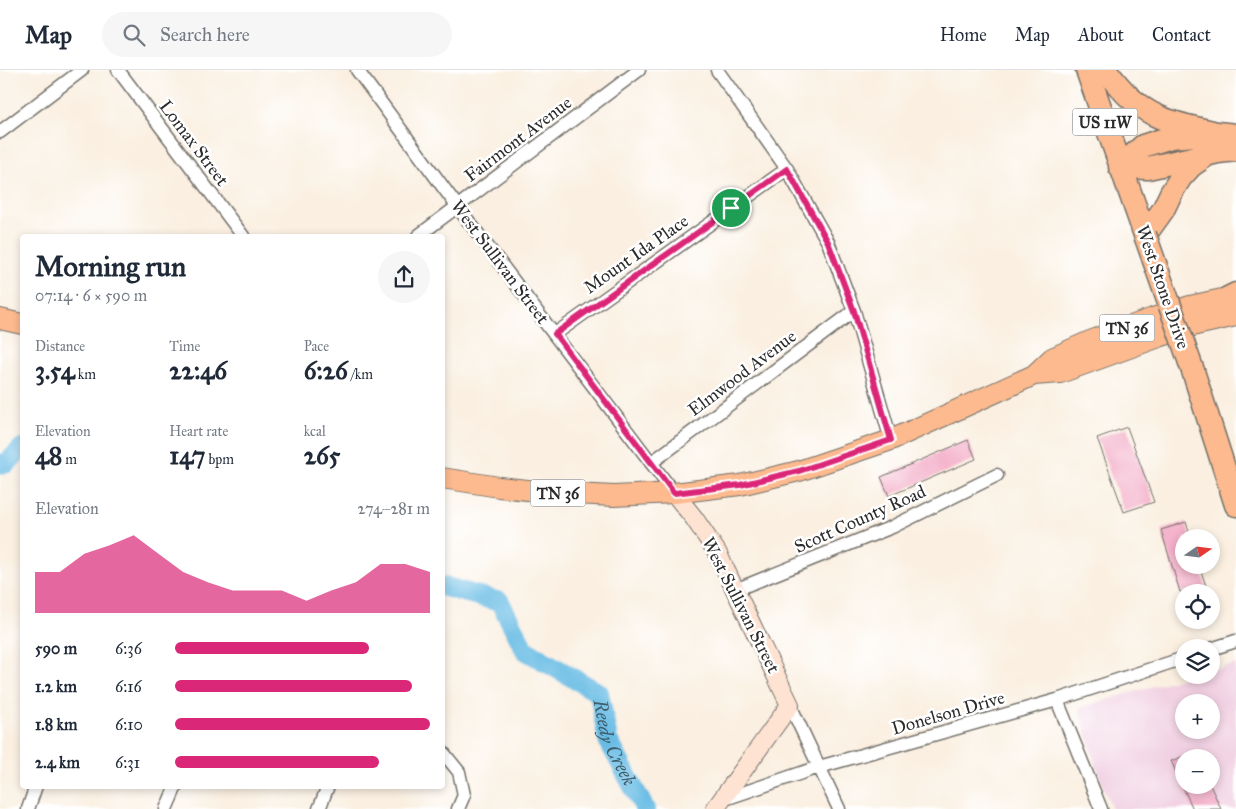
<!DOCTYPE html>
<html lang="en">
<head>
<meta charset="utf-8">
<style>
  :root { --surface:#fff; --page:#f6f6f7; --text:#1f2937; --muted:#747a83; --line:#e0e1e3; --accent:#db2777 }
  body { margin:0; font-family:"IM FELL Great Primer",serif; background:var(--page); color:var(--text); height:100vh; display:flex; flex-direction:column; font-size:19px; white-space:nowrap }
  * { box-sizing:border-box; margin:0 }
  p { font-size:16px; color:var(--muted) }
  .icon { flex:none; width:28px; height:28px; fill:none; stroke:currentColor; stroke-width:2; stroke-linecap:round; stroke-linejoin:round }
  .map { position:relative; flex:1; overflow:hidden }
  .sheet { position:absolute; left:20px; top:164px; width:425px; height:555px; display:flex; flex-direction:column; background:var(--surface); border-radius:5px; box-shadow:0 2px 8px #0003 }
  .sheet>* { flex:none }
  .needle { width:32px; rotate:76deg }
  .tools { position:absolute; left:1175px; top:459px; display:grid; gap:10px }
  .tools a { display:grid; place-items:center; width:45px; height:45px; border-radius:50%; background:var(--surface); box-shadow:0 2px 8px #0003; font-size:25px }
  .pin { position:absolute; display:grid; place-items:center; width:42px; height:42px; color:#fff; margin:-21px; border:2px solid #fff; border-radius:50%; box-shadow:0 1px 5px #0007 }
  .round { display:grid; place-items:center; flex:none; width:52px; height:52px; border-radius:26px; background:var(--page) }
  .headline { display:flex; align-items:center; justify-content:space-between; height:85px; padding:0 15px }
  h1 { font-size:28px; font-weight:700; line-height:38px }
  .figures { display:grid; grid-template-columns:repeat(3,1fr); gap:8px; height:85px; padding:5px 15px }
  .figures div { display:grid; align-content:center }
  .figures b { font-size:25px; font-weight:700 }
  .figures small { font-size:14px; font-weight:400 }
  .figures p { font-size:14px }
  .chart { height:140px; padding:10px 15px }
  .chart p { display:flex; justify-content:space-between }
  .chart svg { width:100%; height:90px; margin-top:5px; fill:var(--accent); opacity:.7 }
  ul { padding:0 15px; list-style:none; font-size:16px }
  li { display:grid; grid-template-columns:80px 60px 1fr; align-items:center; height:38px }
  li i { height:12px; border-radius:6px; background:var(--accent) }
  header { display:flex; align-items:center; gap:30px; box-sizing:border-box; height:70px; padding:0 25px; background:var(--surface); border-bottom:1px solid var(--line) }
  header strong { font-size:24px }
  nav { display:flex; gap:28px; margin-inline-start:auto; font-size:18px }
  .search { width:350px; height:45px; background:var(--page); display:flex; align-items:center; gap:12px; box-sizing:border-box; padding:0 18px; border-radius:28px; color:var(--muted); font-size:19px }
  .map>svg:first-child { display:block }
  .built { fill:#f1d0e2; fill-rule:evenodd }
  .lines { fill:none; stroke-linecap:round; stroke-linejoin:round }
  .river { stroke:#68bce4; stroke-width:20 }
  .building { fill:#f3abc6 }
  .street-casing { stroke:#73706a; stroke-width:15 }
  .secondary-casing { stroke:#73706a; stroke-width:20 }
  .primary-casing { stroke:#73706a; stroke-width:22 }
  .highway-casing { stroke:#73706a; stroke-width:25 }
  .street { stroke:#fff; stroke-width:12 }
  .secondary { stroke:#fee3d2; stroke-width:18 }
  .primary { stroke:#fcba8e; stroke-width:20 }
  .highway { stroke:#fcba8e; stroke-width:22 }
  .highway-bridge-casing { stroke:#73706a; stroke-width:25; stroke-linecap:butt }
  .highway-bridge { stroke:#fcba8e; stroke-width:22 }
  .route-casing { stroke:#fff; stroke-width:10 }
  .route { stroke:#db2777; stroke-width:6 }
  .labels { text-anchor:middle; dominant-baseline:central; stroke-width:5; stroke-linejoin:round; paint-order:stroke }
  .shield { fill:#fff; stroke:#6b6b6b; stroke-width:1 }
  .shield-label { font-size:16px; font-weight:bold; fill:#2b2b2b }
  .street-label { font-size:18px; fill:#2b2b2b; stroke:#fff }
  .water-label { font-size:19px; font-style:italic; fill:#405e6c; stroke:#fff }
</style>
</head>
<body>
<header>
<strong>Map</strong>
<div class="search"><svg class="icon" aria-label="search" viewBox="0 0 24 24"><circle cx="10" cy="10" r="6"/><path d="M15 15l6 6"/></svg>Search here</div>
<nav><a>Home</a><a>Map</a><a>About</a><a>Contact</a></nav>
</header>
<div class="map">
<svg width="1236" height="739" viewBox="0 0 1236 739">
  <rect width="100%" height="100%" fill="#fff"/>
  <filter id="ink" filterUnits="userSpaceOnUse"><feTurbulence type="fractalNoise" baseFrequency=".02" numOctaves="2"/><feDisplacementMap in="SourceGraphic" scale="10" xChannelSelector="R" yChannelSelector="G"/><feConvolveMatrix kernelMatrix="1 2 1 2 8 2 1 2 1" color-interpolation-filters="sRGB"/></filter>
  <filter id="wash" filterUnits="userSpaceOnUse"><feTurbulence type="fractalNoise" baseFrequency=".0096" numOctaves="4" result="noise"/><feDisplacementMap in="SourceGraphic" scale="20" xChannelSelector="R" yChannelSelector="G"/><feGaussianBlur stdDeviation="1.12" result="paint"/><feColorMatrix in="noise" values="0 0 0 0 0 0 0 0 0 0 0 0 0 0 0 0 0 1.4 0 .05"/><feComposite in="paint" operator="in"/></filter>
  <g filter="url(#wash)">
    <rect width="100%" height="100%" fill="#faefe0"/>
    <path class="built" d="M1236,594V739H1112L1100,709L1079,638L1178,609L1194,605H1211V601ZM1184,632H1211V660H1184ZM1184,688H1211V715H1184Z"/>
    <g class="lines">
      <g class="river">
        <path d="M0,394L7,393L22,378"/>
        <path id="s1" d="M442,516L500,532L525,580L599,623L608,670L645,739"/>
      </g>
    </g>
    <g id="blocks">
      <path class="building" d="M1127,357L1154,432L1124,442L1097,368Z
        M968,370L976,389L889,426L881,407Z
        M1186,452L1191,468H1184V495H1199L1208,522H1180L1161,460Z
        M1184,686V715H1210L1221,739H1193L1171,691Z"/>
    </g>
  </g>
  <g filter="url(#ink)">
    <use href="#blocks" fill-opacity="0" stroke="#73706a" stroke-width="1"/>
    <g class="lines">
      <defs>
        <path id="street" d="M118,0L243,166
          M357,0L457,136L674,423
          M717,0L787,99L828,172L854,241L891,370
          M0,62L82,0
          M418,166L639,0
          M555,264L787,99
          M651,393L854,241
          M735,520L892,457L997,405
          M1211,579L1236,571
          M1057,630L1101,739
          M790,635L839,739
          M442,681L459,702L464,725L458,739
          M722,730L819,697L1057,630L1184,588
          M28,739L36,716
          M166,739L176,716
          M319,739L328,716"/>
        <path id="secondary" d="M674,423L694,448L717,482L790,635L715,739"/>
        <path id="primary" d="M0,249L22,254
          M1034,305L1052,288L1090,271L1153,248L1190,236L1236,226
          M442,408L499,417L556,423L614,426L674,423L740,415L799,401L891,370L1034,305L1060,303L1159,267L1196,255L1236,246"/>
        <path id="highway" d="M1087,0L1145,165
          M1106,0C1119,18 1137,37 1157,46C1176,55 1197,58 1217,63
          M1120,97L1143,76L1171,67L1217,63L1236,65
          M1120,97L1148,98L1218,82L1236,80
          M1145,165L1163,140L1171,123L1181,107L1191,96L1204,87
          M1228,228L1236,224
          M1193,301L1236,435"/>
      </defs>
      <use href="#street" class="street-casing"/>
      <use href="#secondary" class="secondary-casing"/>
      <use href="#primary" class="primary-casing"/>
      <use href="#highway" class="highway-casing"/>
      <use href="#street" class="street"/>
      <use href="#secondary" class="secondary"/>
      <use href="#primary" class="primary"/>
      <use href="#highway" class="highway"/>
      <defs>
        <path id="highway-bridge" d="M1145,165L1193,301"/>
      </defs>
      <use href="#highway-bridge" class="highway-bridge-casing"/>
      <use href="#highway-bridge" class="highway-bridge"/>
    </g>
  </g>
  <g class="lines" filter="url(#ink)">
    <defs>
      <path id="route" d="M787,99L828,172L854,241L891,370L799,401L740,415L674,423L555,264Z"/>
    </defs>
    <use href="#route" class="route-casing"/>
    <use href="#route" class="route"/>
  </g>
  <g class="labels">
    <g class="shield">
      <rect x="1072.5" y="38.5" width="65" height="27" rx="4"/>
      <rect x="1099.5" y="244.5" width="55" height="27" rx="4"/>
      <rect x="530.5" y="409.5" width="55" height="27" rx="4"/>
    </g>
    <g class="shield-label">
      <text x="1105" y="52">US 11W</text>
      <text x="1127" y="258">TN 36</text>
      <text x="558" y="423">TN 36</text>
    </g>
    <g class="street-label">
      <text transform="translate(518 69) rotate(-37)">Fairmont Avenue</text>
      <text transform="translate(194 73) rotate(53)">Lomax Street</text>
      <text transform="translate(636 184) rotate(-35)">Mount Ida Place</text>
      <text transform="translate(500 192) rotate(53)">West Sullivan Street</text>
      <text transform="translate(1163 217) rotate(71)">West Stone Drive</text>
      <text transform="translate(742 303) rotate(-37)">Elmwood Avenue</text>
      <text transform="translate(860 449) rotate(-24)">Scott County Road</text>
      <text transform="translate(741 535) rotate(63)">West Sullivan Street</text>
      <text transform="translate(948 643) rotate(-16)">Donelson Drive</text>
    </g>
    <g class="water-label">
      <text stroke="none"><textPath href="#s1" startOffset="252">Reedy Creek</textPath></text>
    </g>
  </g>
</svg>
<div class="tools">
<a><svg class="needle" viewBox="-14 -14 28 28"><path d="M0-13l5 13h-10z" fill="#e53935"/><path d="M0 13l5-13h-10z" fill="#747a83"/></svg></a>
<a><svg class="icon" aria-label="locate" viewBox="0 0 24 24"><circle cx="12" cy="12" r="6"/><path d="M12 2v4M12 18v4M2 12h4M18 12h4"/></svg></a>
<a><svg class="icon" aria-label="layers" viewBox="0 0 24 24"><path d="M12 4l9 5-9 5-9-5zM3 14l9 5 9-5"/></svg></a>
<a>+</a>
<a>−</a>
</div>
<div class="pin" style="left:731px;top:138px;background:#1e9e55"><svg class="icon" aria-label="arrive" viewBox="0 0 24 24"><path d="M6 21V4h12l-3 4 3 4H6"/></svg></div>
<section class="sheet">
<div class="headline"><div><h1>Morning run</h1><p>07:14 · 6 × 590 m</p></div><a class="round"><svg class="icon" aria-label="share" viewBox="0 0 24 24"><path d="M12 15V3M7 8l5-5 5 5M5 13v7h14v-7"/></svg></a></div>
<div class="figures">
<div><p>Distance</p><b>3.54<small> km</small></b></div>
<div><p>Time</p><b>22:46</b></div>
<div><p>Pace</p><b>6:26<small> /km</small></b></div>
</div>
<div class="figures">
<div><p>Elevation</p><b>48<small> m</small></b></div>
<div><p>Heart rate</p><b>147<small> bpm</small></b></div>
<div><p>kcal</p><b>265</b></div>
</div>
<div class="chart"><p><span>Elevation</span>274–281 m</p>
<svg viewBox="0 0 160 44" preserveAspectRatio="none"><path d="M0 44V24L10 24L20 15L30 11L40 6L50 15L60 24L70 29L80 33L90 33L100 33L110 38L120 33L130 29L140 20L150 20L160 24V44z"/></svg>
</div>
<ul>
<li><b>590 m</b>6:36<i style="width:76%"></i></li>
<li><b>1.2 km</b>6:16<i style="width:93%"></i></li>
<li><b>1.8 km</b>6:10<i style="width:100%"></i></li>
<li><b>2.4 km</b>6:31<i style="width:80%"></i></li>
</ul>
</section>
</div>
</body>
</html>
